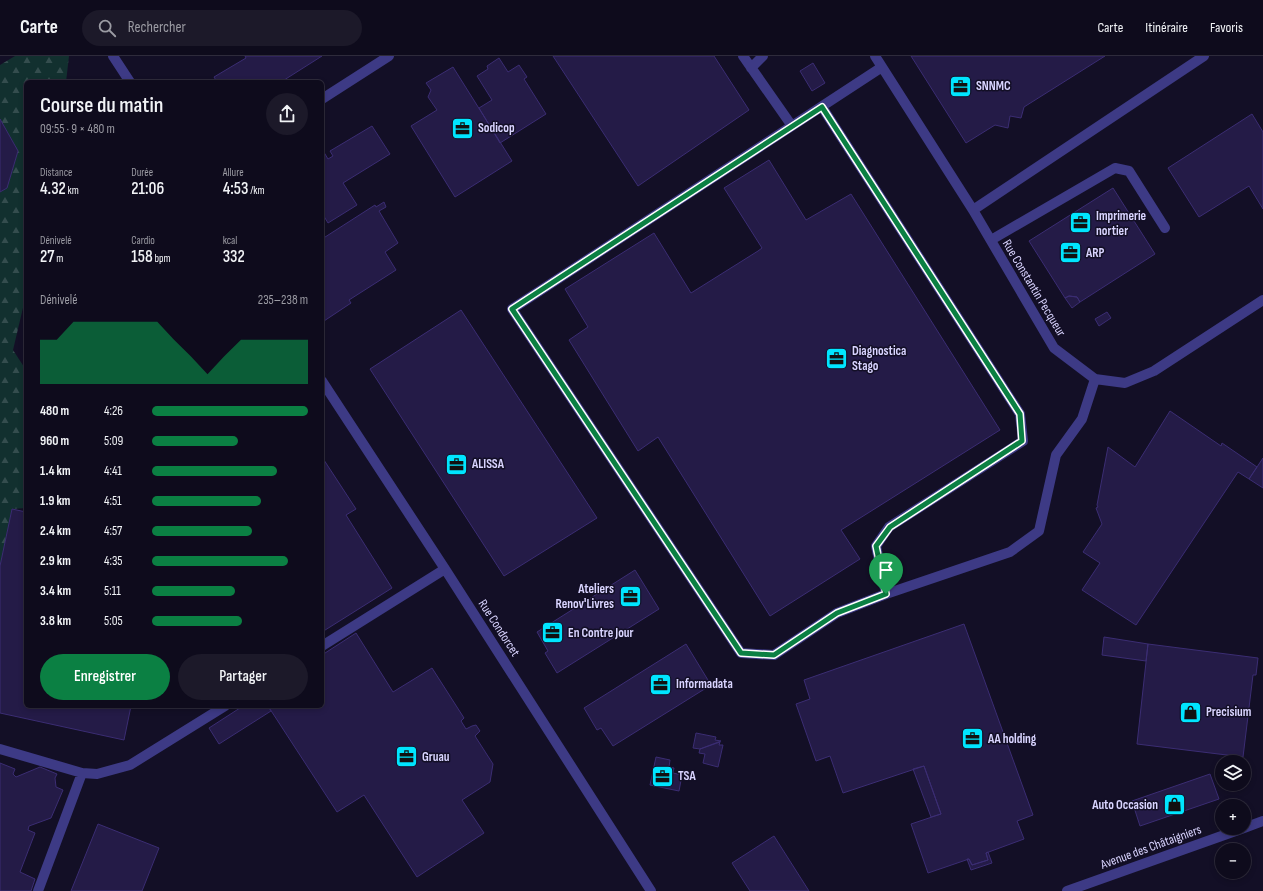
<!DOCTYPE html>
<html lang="fr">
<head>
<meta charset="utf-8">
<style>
  :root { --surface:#0e0b1c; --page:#1c1929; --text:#f1f3f6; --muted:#9b9ba3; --line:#2e2b3b; --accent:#0b8043 }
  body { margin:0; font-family:"Sofia Sans Condensed",sans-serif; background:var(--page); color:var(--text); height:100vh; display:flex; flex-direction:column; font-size:15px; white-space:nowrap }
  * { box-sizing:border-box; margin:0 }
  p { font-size:13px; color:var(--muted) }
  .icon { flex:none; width:22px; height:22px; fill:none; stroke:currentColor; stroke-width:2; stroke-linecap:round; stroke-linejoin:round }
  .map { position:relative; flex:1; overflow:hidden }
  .drawer { position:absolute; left:24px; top:24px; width:300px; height:628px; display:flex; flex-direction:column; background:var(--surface); border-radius:6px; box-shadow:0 2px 6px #0003,0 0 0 1px var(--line) }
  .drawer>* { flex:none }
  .controls { position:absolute; left:1215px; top:699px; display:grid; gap:8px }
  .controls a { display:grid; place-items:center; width:36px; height:36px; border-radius:50%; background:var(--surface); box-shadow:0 2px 6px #0003,0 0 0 1px var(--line); font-size:20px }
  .pin { position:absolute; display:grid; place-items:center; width:34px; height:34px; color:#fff; margin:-41px -17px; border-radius:50% 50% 50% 0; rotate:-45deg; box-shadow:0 0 4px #0007 }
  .pin .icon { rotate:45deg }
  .round { display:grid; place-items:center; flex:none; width:42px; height:42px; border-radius:21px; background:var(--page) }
  .headline { display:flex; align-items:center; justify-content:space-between; height:68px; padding:0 16px }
  h1 { font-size:22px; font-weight:600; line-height:30px }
  .figures { display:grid; grid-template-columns:repeat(3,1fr); gap:6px; height:68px; padding:4px 16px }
  .figures div { display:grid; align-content:center }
  .figures b { font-size:17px; font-weight:600 }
  .figures small { font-size:11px; font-weight:400 }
  .figures p { font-size:11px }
  .chart { height:112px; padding:8px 16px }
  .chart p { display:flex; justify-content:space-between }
  .chart svg { width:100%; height:72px; margin-top:4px; fill:var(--accent); opacity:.7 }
  .action { display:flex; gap:8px; margin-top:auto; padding:8px 16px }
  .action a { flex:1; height:46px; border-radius:24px; background:var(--accent); color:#fff; font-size:16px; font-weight:600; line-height:46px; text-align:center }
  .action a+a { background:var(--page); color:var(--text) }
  ul { padding:0 16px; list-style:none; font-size:13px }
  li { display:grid; grid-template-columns:64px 48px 1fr; align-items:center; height:30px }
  li i { height:10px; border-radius:5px; background:var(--accent) }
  header { display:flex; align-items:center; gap:24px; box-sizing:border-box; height:56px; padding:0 20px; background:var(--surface); border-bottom:1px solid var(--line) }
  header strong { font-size:19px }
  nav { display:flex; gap:22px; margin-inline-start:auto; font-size:14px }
  .search { width:280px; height:36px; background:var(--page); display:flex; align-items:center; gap:10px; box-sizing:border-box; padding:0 14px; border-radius:22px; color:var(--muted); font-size:15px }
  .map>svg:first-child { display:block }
  .forest { fill:url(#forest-firs) }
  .building { fill:#241b47; stroke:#3b2d73 }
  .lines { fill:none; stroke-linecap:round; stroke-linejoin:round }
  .minor { stroke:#3d3a85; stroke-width:10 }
  .route-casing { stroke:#fff; stroke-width:8 }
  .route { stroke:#0b8043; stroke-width:5 }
  .labels { text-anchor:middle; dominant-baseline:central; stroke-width:3; stroke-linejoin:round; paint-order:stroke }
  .poi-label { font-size:13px; font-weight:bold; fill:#d9d4ff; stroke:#130f26; text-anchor:start }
  .street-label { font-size:13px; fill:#d9d4ff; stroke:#130f26 }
</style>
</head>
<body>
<header>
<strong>Carte</strong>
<div class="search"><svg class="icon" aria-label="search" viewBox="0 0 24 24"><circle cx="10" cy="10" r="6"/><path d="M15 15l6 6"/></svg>Rechercher</div>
<nav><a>Carte</a><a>Itinéraire</a><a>Favoris</a></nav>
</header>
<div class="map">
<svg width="1263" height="835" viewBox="0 0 1263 835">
  <defs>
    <pattern id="forest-firs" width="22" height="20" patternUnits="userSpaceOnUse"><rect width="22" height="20" fill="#12302f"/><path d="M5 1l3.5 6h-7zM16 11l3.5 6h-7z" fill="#344d4e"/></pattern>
  </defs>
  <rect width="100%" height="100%" fill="#130f26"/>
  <path class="forest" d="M15,0H69L66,26H26V239L13,294L26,314V452L12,453L0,510V136L7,132L18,95L0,63V9Z"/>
  <path class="building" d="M245,0H322L281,26H217L214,21L246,2Z
    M553,0H714L749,54L638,130Z
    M911,0H1105L1024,51L1021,62L1010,60L1008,72L995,69L966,87Z
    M499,2L508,16L519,9L527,21L524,23L546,58L500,87L479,52L492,44L477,20L488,13L487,10Z
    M813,7L825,27L812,35L800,15Z
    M453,11L512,105L455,141L411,70L437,54L428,41L431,34L426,27Z
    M1252,58L1263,76V153L1249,130L1199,161L1168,112Z
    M0,63L18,95L7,132L0,136Z
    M372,70L390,98L343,127L357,149L328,167L322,157V93L328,103L333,100L330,95Z
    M769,104L806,164L851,138L1000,374L841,474L860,503L770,560L658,381L638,395L569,284L588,271L565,233L654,177L691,237L758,195L762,192L724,132Z
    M1113,132L1155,198L1080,246L1077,241L1069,240L1065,242L1029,185Z
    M384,146L386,151L379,155L398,187L385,196L396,214L349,244L351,247L324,265L322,261V183L375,149L376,151Z
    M1069,240L1077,241L1080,246L1072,252L1065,242Z
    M461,254L597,462L504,520L370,313Z
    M1107,256L1111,262L1099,270L1095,263Z
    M1170,355L1221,390L1222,387L1257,411L1249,423L1238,416L1136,569L1082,534L1100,507L1083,496L1102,468L1096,452L1098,451L1097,449L1108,391L1135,411Z
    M322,401L356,453L346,459L392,532L322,576Z
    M1263,402V432L1249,423Z
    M12,453L26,456V650H131L124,684L0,657V510Z
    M635,514L659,553L557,617L545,597L548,595L537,576Z
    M964,568L1033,759L1017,765L1024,783L986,797L988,804L972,809L969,803L928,817L911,768L941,758L924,710L843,737L830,700L816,705L796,648L810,643L804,624Z
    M356,577L393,636L432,612L464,662L461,665L466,673L472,670L476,669L480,675L475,680L493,708L490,726L462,744L484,777L417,821L364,739L337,756L268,650H322V599Z
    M1104,581L1148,588L1146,605L1102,599Z
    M686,588L711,629L613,690L601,672L597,674L584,652Z
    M1148,588L1258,602L1256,619H1253L1243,701L1137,688Z
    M243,650H268L271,655L219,688L209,672Z
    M696,677L716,681L715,684L721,685L700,693L693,692Z
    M720,686L719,689H723L718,711L703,707L705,698L699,697L700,693Z
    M656,701L670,704L669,711L674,712L673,717L682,719L679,735L650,729Z
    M0,707L15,713L13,718L16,721L40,711L57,718L55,722L56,731L63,734L51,762L29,770L28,774L35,777L20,816L35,823L31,835H0Z
    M924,710L941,758L931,761L913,713Z
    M1210,718L1219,743L1140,770L1132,745Z
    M98,768L159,792L142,835H71Z
    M774,780L809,835H750L732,807Z
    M988,796L992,807L971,814L967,803H969L972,809L988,804L986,797Z"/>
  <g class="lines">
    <path class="minor" d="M113,0L130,26
      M743,0L792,70
      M875,0L973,154L1054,292L1095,323L1125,327L1154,315L1263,244
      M882,11L512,253L741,597L774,599L837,557L886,538L1010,496L1039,475L1056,399L1082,363L1095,323
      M751,12L763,0
      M322,43L389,0
      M822,51L1020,358L1023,385L889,471L876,490L886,538
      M973,154L1204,0
      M991,184L1115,112L1129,115L1165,172
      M322,325L445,513L651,835
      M322,590L445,513
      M0,693L82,717L97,718L130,709L225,650
      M1244,772L1263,765
      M38,835L82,717
      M1067,835L1244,772"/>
  </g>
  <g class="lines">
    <defs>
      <path id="route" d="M822,51L1020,358L1022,385L890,471L876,490L886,538L837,557L774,599L741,597L512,253Z"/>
    </defs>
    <use href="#route" class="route-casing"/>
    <use href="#route" class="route"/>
  </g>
  <defs>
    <symbol id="office-square" viewBox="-11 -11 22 22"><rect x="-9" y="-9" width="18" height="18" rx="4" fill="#00e5ff" stroke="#130f26"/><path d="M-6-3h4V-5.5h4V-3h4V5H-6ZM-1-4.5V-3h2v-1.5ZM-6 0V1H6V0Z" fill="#111"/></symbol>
    <symbol id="shop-square" viewBox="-11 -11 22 22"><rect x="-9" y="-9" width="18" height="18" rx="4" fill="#00e5ff" stroke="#130f26"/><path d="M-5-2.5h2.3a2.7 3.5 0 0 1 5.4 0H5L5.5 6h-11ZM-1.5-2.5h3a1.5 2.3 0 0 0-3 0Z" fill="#111"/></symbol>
  </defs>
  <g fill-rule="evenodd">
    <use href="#office-square" x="948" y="18" width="25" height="25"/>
    <use href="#office-square" x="450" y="60" width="25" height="25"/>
    <use href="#office-square" x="1068" y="154" width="25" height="25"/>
    <use href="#office-square" x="1058" y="184" width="25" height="25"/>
    <use href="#office-square" x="824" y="290" width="25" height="25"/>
    <use href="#office-square" x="444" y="396" width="25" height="25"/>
    <use href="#office-square" x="618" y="528" width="25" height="25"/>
    <use href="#office-square" x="540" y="564" width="25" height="25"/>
    <use href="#office-square" x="648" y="616" width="25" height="25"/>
    <use href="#shop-square" x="1178" y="644" width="25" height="25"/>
    <use href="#office-square" x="960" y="670" width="25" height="25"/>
    <use href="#office-square" x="394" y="688" width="25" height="25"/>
    <use href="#office-square" x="650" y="708" width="25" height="25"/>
    <use href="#shop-square" x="1162" y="736" width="25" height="25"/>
  </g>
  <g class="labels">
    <g class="poi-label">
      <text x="976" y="30">SNNMC</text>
      <text x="478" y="72">Sodicop</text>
      <text x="1096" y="160">Imprimerie<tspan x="1096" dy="15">nortier</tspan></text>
      <text x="1086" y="197">ARP</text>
      <text x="852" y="295">Diagnostica<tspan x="852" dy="15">Stago</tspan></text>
      <text x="472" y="408">ALISSA</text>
      <text x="614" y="533" text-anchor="end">Ateliers<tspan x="614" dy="15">Renov'Livres</tspan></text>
      <text x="568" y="577">En Contre Jour</text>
      <text x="676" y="628">Informadata</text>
      <text x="1206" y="656">Precisium</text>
      <text x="988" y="683">AA holding</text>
      <text x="422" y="701">Gruau</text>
      <text x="678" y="720">TSA</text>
      <text x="1158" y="749" text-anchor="end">Auto Occasion</text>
    </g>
    <g class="street-label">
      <text transform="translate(1034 232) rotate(59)">Rue Constantin Pecqueur</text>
      <text transform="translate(499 572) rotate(57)">Rue Condorcet</text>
      <text transform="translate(1151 791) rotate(-20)">Avenue des Châtaigniers</text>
    </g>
  </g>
</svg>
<div class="controls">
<a><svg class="icon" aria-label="layers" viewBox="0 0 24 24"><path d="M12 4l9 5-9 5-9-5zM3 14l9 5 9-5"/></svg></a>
<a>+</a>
<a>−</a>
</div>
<div class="pin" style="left:886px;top:538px;background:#1e9e55"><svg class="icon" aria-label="arrive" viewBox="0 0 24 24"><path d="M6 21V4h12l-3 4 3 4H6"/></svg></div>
<section class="drawer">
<div class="headline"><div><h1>Course du matin</h1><p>09:55 · 9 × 480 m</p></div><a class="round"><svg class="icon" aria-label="share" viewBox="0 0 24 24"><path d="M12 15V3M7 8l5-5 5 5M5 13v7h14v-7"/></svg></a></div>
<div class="figures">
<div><p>Distance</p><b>4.32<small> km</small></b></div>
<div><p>Durée</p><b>21:06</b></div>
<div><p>Allure</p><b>4:53<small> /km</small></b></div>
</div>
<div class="figures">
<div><p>Dénivelé</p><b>27<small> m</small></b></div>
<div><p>Cardio</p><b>158<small> bpm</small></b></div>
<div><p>kcal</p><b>332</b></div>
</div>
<div class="chart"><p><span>Dénivelé</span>235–238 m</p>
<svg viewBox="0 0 160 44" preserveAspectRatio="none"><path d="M0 44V17L10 17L20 6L30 6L40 6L50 6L60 6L70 6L80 17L90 27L100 38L110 27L120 17L130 17L140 17L150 17L160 17V44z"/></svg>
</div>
<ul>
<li><b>480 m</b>4:26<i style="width:100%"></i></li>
<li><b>960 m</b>5:09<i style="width:55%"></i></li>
<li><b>1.4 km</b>4:41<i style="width:80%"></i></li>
<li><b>1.9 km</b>4:51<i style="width:70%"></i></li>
<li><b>2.4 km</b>4:57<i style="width:64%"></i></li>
<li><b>2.9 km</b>4:35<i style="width:87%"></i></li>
<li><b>3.4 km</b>5:11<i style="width:53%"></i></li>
<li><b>3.8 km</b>5:05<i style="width:58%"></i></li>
</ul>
<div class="action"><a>Enregistrer</a><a>Partager</a></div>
</section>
</div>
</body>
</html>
